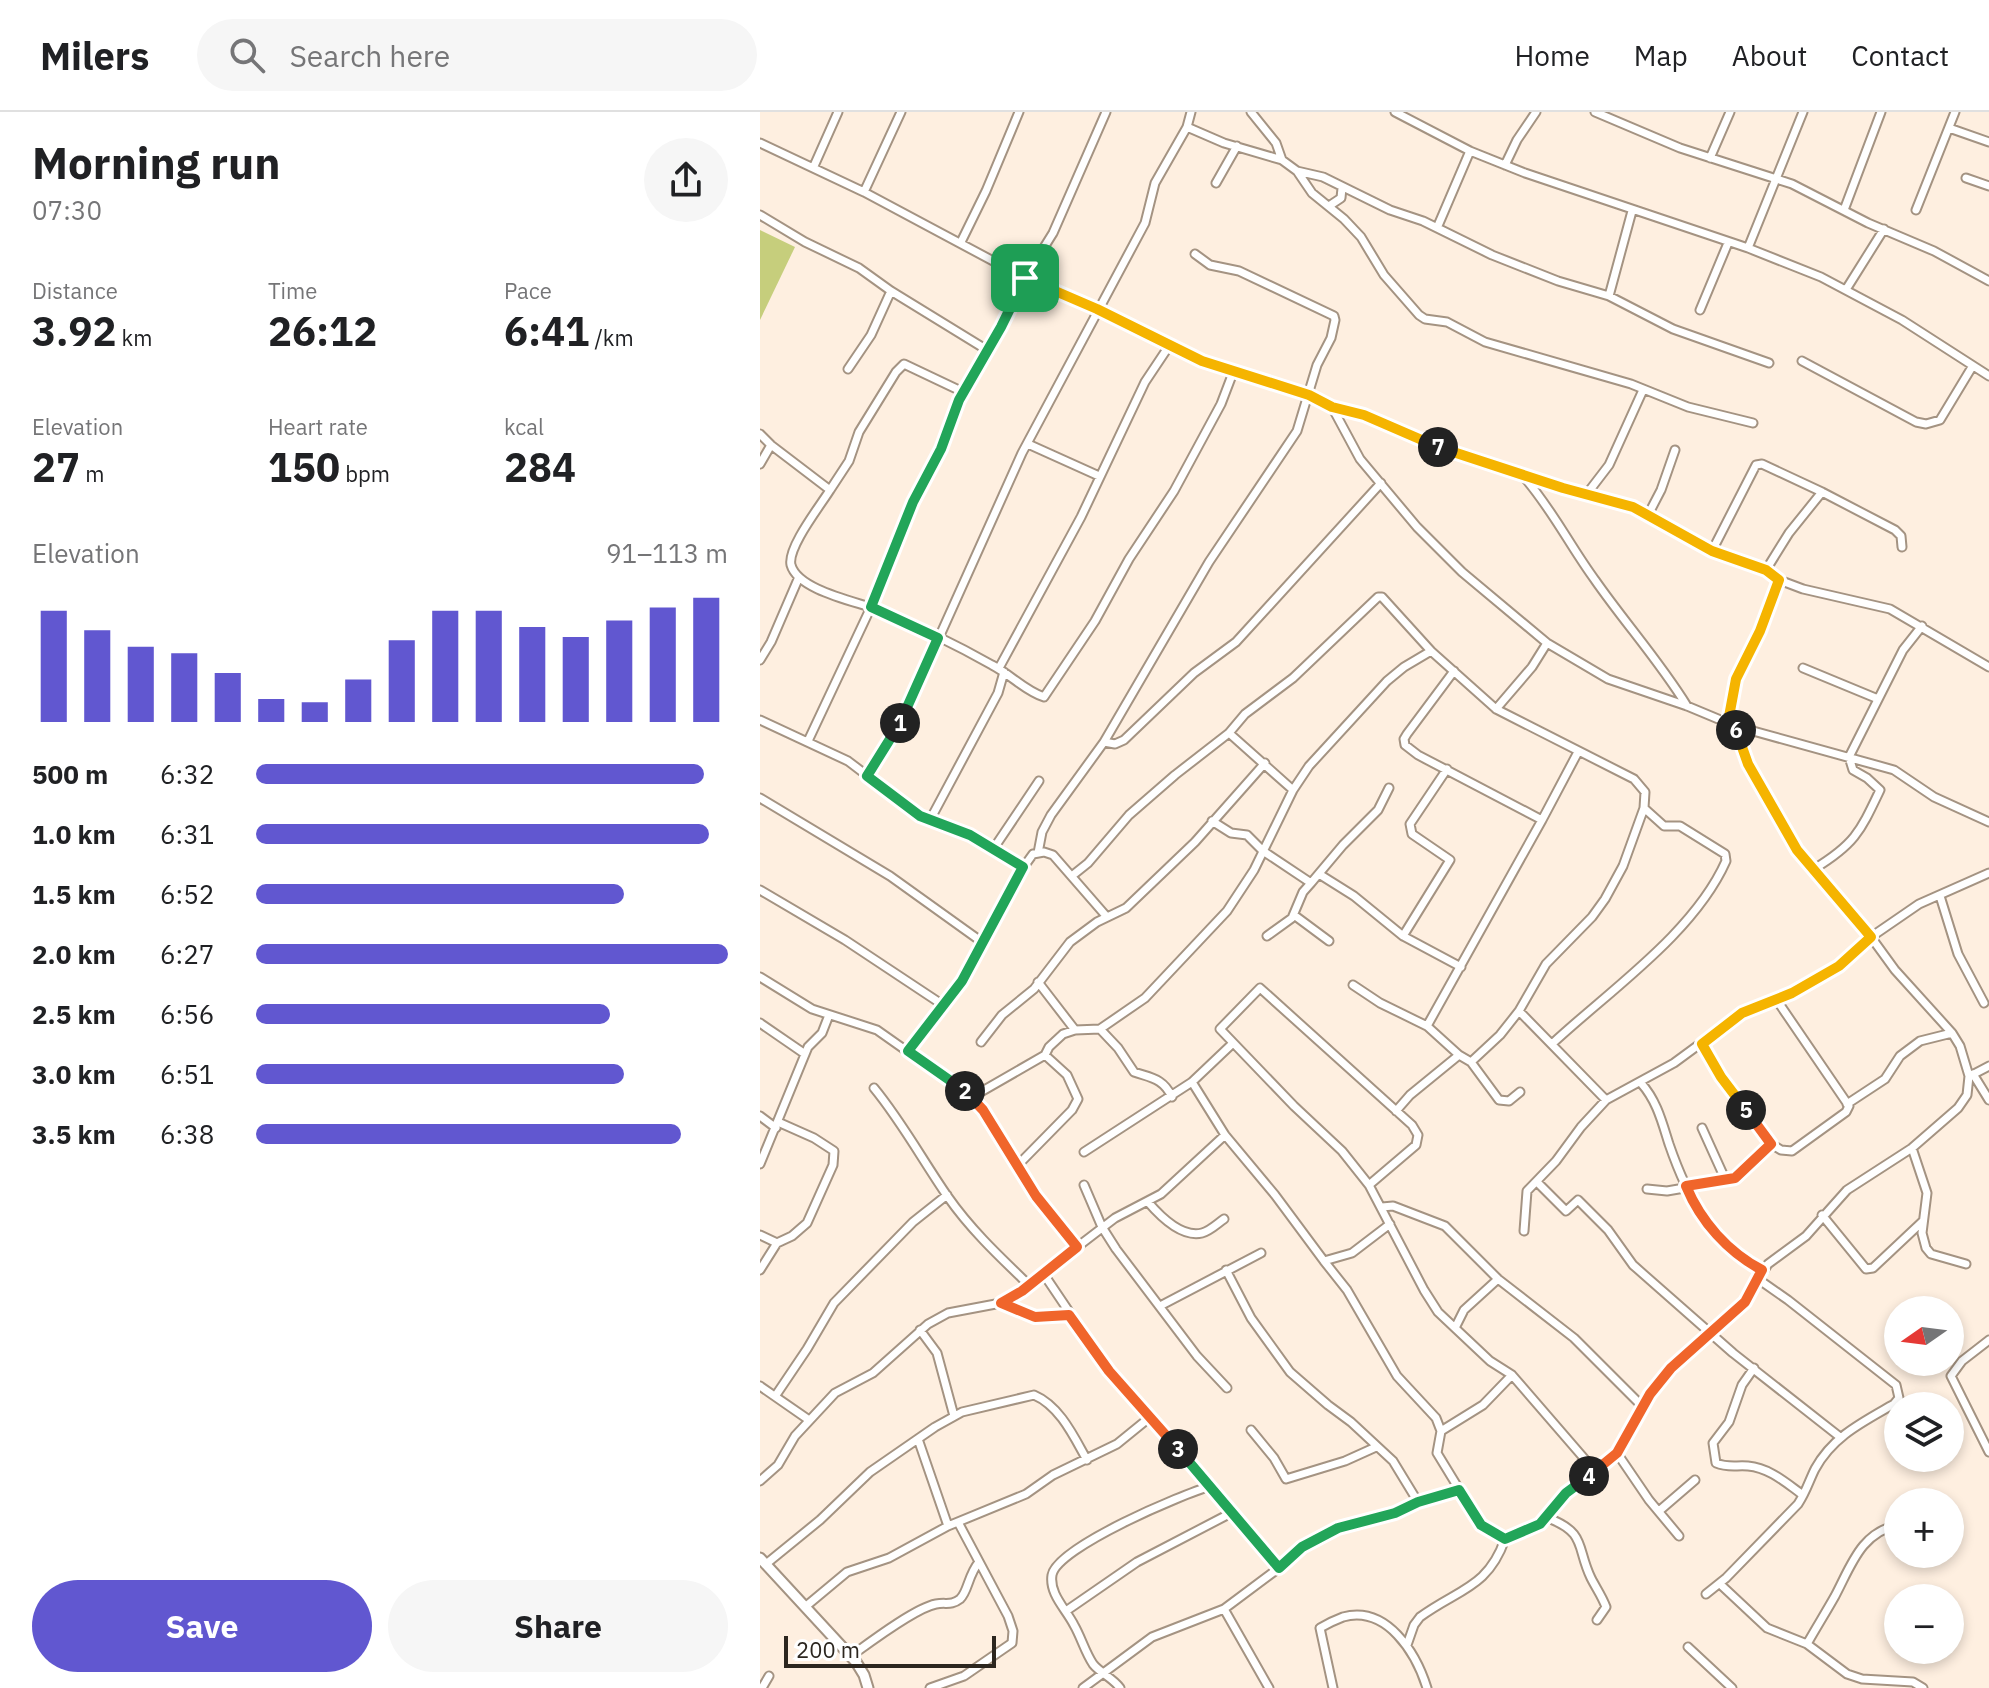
<!DOCTYPE html>
<html lang="en">
<head>
<meta charset="utf-8">
<style>
  :root { --surface:#fff; --page:#f6f6f6; --text:#202124; --muted:#757577; --line:#e0e0e0; --accent:#6157d0 }
  body { margin:0; font-family:"IBM Plex Sans",sans-serif; background:var(--page); color:var(--text); height:100vh; display:flex; flex-direction:column; font-size:30px; white-space:nowrap }
  * { box-sizing:border-box; margin:0 }
  p { font-size:26px; color:var(--muted) }
  .icon { flex:none; width:44px; height:44px; fill:none; stroke:currentColor; stroke-width:2; stroke-linecap:round; stroke-linejoin:round }
  .map { position:relative; flex:1; overflow:hidden }
  .sheet { display:flex; flex-direction:column; background:var(--surface); width:760px }
  .sheet>* { flex:none }
  .needle { width:52px; rotate:256deg }
  .controls { position:absolute; left:1124px; top:1184px; display:grid; gap:16px }
  .controls a { display:grid; place-items:center; width:80px; height:80px; border-radius:50%; background:var(--surface); box-shadow:0 4px 12px #0003; font-size:40px }
  .scale { position:absolute; left:24px; bottom:20px; width:212px; box-sizing:border-box; padding-left:8px; border:4px solid #2c261f; border-top:0; font-size:22px; line-height:28px; white-space:nowrap; color:#2c261f; -webkit-text-stroke:6px #fff; paint-order:stroke }
  .pin { position:absolute; display:grid; place-items:center; width:68px; height:68px; color:#fff; margin:-34px; border-radius:16px; box-shadow:0 4px 12px #0006 }
  .km { position:absolute; width:40px; height:40px; margin:-20px; border-radius:50%; background:#222; color:#fff; font-size:22px; line-height:40px; text-align:center }
  .round { display:grid; place-items:center; flex:none; width:84px; height:84px; border-radius:42px; background:var(--page) }
  .headline { display:flex; align-items:center; justify-content:space-between; height:136px; padding:0 32px }
  h1 { font-size:44px; font-weight:700; line-height:60px }
  .metrics { display:grid; grid-template-columns:repeat(3,1fr); gap:12px; height:136px; padding:8px 32px }
  .metrics div { display:grid; align-content:center }
  .metrics b { font-size:40px; font-weight:700 }
  .metrics small { font-size:22px; font-weight:400 }
  .metrics p { font-size:22px }
  .chart { height:224px; padding:16px 32px }
  .chart p { display:flex; justify-content:space-between }
  .chart svg { width:100%; height:144px; margin-top:8px; stroke:var(--accent); stroke-width:6 }
  .button { display:flex; gap:16px; margin-top:auto; padding:16px 32px }
  .button a { flex:1; height:92px; border-radius:48px; background:var(--accent); color:#fff; font-size:32px; font-weight:700; line-height:92px; text-align:center }
  .button a+a { background:var(--page); color:var(--text) }
  ul { padding:0 32px; list-style:none; font-size:26px }
  li { display:grid; grid-template-columns:128px 96px 1fr; align-items:center; height:60px }
  li i { height:20px; border-radius:10px; background:var(--accent) }
  header { display:flex; align-items:center; gap:48px; box-sizing:border-box; height:112px; padding:0 40px; background:var(--surface); border-bottom:2px solid var(--line) }
  header strong { font-size:38px }
  nav { display:flex; gap:44px; margin-inline-start:auto; font-size:28px }
  .search { width:560px; height:72px; background:var(--page); display:flex; align-items:center; gap:20px; box-sizing:border-box; padding:0 28px; border-radius:44px; color:var(--muted); font-size:30px }
  main { display:flex; flex:1; min-height:0 }
  .map>svg:first-child { display:block }
  .green { fill:#c6ce7c }
  .lines { fill:none; stroke-linecap:round; stroke-linejoin:round }
  .minor-casing { stroke:#a49382; stroke-width:11 }
  .tertiary-casing { stroke:#a49382; stroke-width:13 }
  .minor { stroke:#fff; stroke-width:7 }
  .tertiary { stroke:#fff; stroke-width:9 }
  .split-1-casing { stroke:#fff; stroke-width:16 }
  .split-2-casing { stroke:#fff; stroke-width:16 }
  .split-3-casing { stroke:#fff; stroke-width:16 }
  .split-4-casing { stroke:#fff; stroke-width:16 }
  .split-5-casing { stroke:#fff; stroke-width:16 }
  .split-6-casing { stroke:#fff; stroke-width:16 }
  .split-7-casing { stroke:#fff; stroke-width:16 }
  .split-8-casing { stroke:#fff; stroke-width:16 }
  .split-1 { stroke:#22a559; stroke-width:10 }
  .split-2 { stroke:#22a559; stroke-width:10 }
  .split-3 { stroke:#f0652b; stroke-width:10 }
  .split-4 { stroke:#22a559; stroke-width:10 }
  .split-5 { stroke:#f0652b; stroke-width:10 }
  .split-6 { stroke:#f5b400; stroke-width:10 }
  .split-7 { stroke:#f5b400; stroke-width:10 }
  .split-8 { stroke:#f5b400; stroke-width:10 }
</style>
</head>
<body>
<header>
<strong>Milers</strong>
<div class="search"><svg class="icon" aria-label="search" viewBox="0 0 24 24"><circle cx="10" cy="10" r="6"/><path d="M15 15l6 6"/></svg>Search here</div>
<nav><a>Home</a><a>Map</a><a>About</a><a>Contact</a></nav>
</header>
<main>
<section class="sheet">
<div class="headline"><div><h1>Morning run</h1><p>07:30</p></div><a class="round"><svg class="icon" aria-label="share" viewBox="0 0 24 24"><path d="M12 15V3M7 8l5-5 5 5M5 13v7h14v-7"/></svg></a></div>
<div class="metrics">
<div><p>Distance</p><b>3.92<small> km</small></b></div>
<div><p>Time</p><b>26:12</b></div>
<div><p>Pace</p><b>6:41<small> /km</small></b></div>
</div>
<div class="metrics">
<div><p>Elevation</p><b>27<small> m</small></b></div>
<div><p>Heart rate</p><b>150<small> bpm</small></b></div>
<div><p>kcal</p><b>284</b></div>
</div>
<div class="chart"><p><span>Elevation</span>91–113 m</p>
<svg viewBox="0 0 160 44" preserveAspectRatio="none"><path d="M5 44V10M15 44V16M25 44V21M35 44V23M45 44V29M55 44V37M65 44V38M75 44V31M85 44V19M95 44V10M105 44V10M115 44V15M125 44V18M135 44V13M145 44V9M155 44V6"/></svg>
</div>
<ul>
<li><b>500 m</b>6:32<i style="width:95%"></i></li>
<li><b>1.0 km</b>6:31<i style="width:96%"></i></li>
<li><b>1.5 km</b>6:52<i style="width:78%"></i></li>
<li><b>2.0 km</b>6:27<i style="width:100%"></i></li>
<li><b>2.5 km</b>6:56<i style="width:75%"></i></li>
<li><b>3.0 km</b>6:51<i style="width:78%"></i></li>
<li><b>3.5 km</b>6:38<i style="width:90%"></i></li>
</ul>
<div class="button"><a>Save</a><a>Share</a></div>
</section>
<div class="map">
<svg width="1229" height="1576" viewBox="0 0 1229 1576">
  <rect width="100%" height="100%" fill="#feefe0"/>
  <path class="green" d="M0,118L35,135L0,208Z"/>
  <g class="lines">
    <defs>
      <path id="minor" d="M491,0L516,31L522,48
        M635,0L710,39L765,61L988,136L1061,165L1142,208L1229,264
        M835,0L920,36L1032,72L1108,111L1174,139L1229,169
        M427,15L464,31L522,48L537,59L563,65L630,98L663,109L732,143L798,169L849,184L913,217L1009,251
        M1189,16L1229,30
        M0,31L104,80L265,166L337,197L442,249L549,283L572,295L604,303L677,334L803,376L873,395L952,439L1006,458L1019,468L1043,477L1130,497L1229,555
        M950,46L970,0
        M745,53L757,28L776,0
        M54,54L78,0
        M537,59L552,81L584,107L601,125L624,163L659,203L665,207L687,210L725,230L871,272L928,295L993,311
        M1206,66L1229,74
        M456,71L477,34
        M104,80L141,0
        M569,94L581,86L582,76
        M1084,98L1121,0
        M1156,98L1195,0
        M0,103L45,130L99,156L131,179L227,238
        M677,116L710,39
        M201,130L226,79L259,0
        M988,136L1043,0
        M1087,176L1124,117
        M849,184L872,99
        M940,198L968,131
        M1042,249L1156,310L1166,312L1180,308L1212,255
        M88,257L111,223L131,179
        M572,295L600,347L657,415L702,460L787,531L848,567L927,594L975,614L1134,658L1174,685L1229,710
        M0,322L11,333L70,378C60,394 27,436 31,453C38,478 94,489 116,497C155,513 195,532 232,553C250,562 265,579 284,585L335,509L369,447L414,379L461,292L474,258
        M268,332L339,364
        M0,352L11,333
        M764,365C792,397 810,434 835,468C865,511 900,550 927,594
        M70,378L89,349L99,320L136,260L144,252L203,280
        M826,383L849,353L883,278
        M888,403L901,378L915,338
        M952,439L996,353L1002,352L1062,380
        M1006,458L1029,421L1062,380L1135,418L1141,424L1142,435
        M0,548L11,530L39,465
        M239,556L321,405L385,270L409,234
        M1043,556L1118,587
        M736,597L772,555L787,531
        M0,608L88,649L160,704L210,723L263,755
        M968,610L976,567L1000,519L1019,468
        M469,621L533,678
        M48,629L111,495L153,390L181,337L199,288L241,215L265,166L293,121L346,0
        M344,630L355,632L364,628L434,561L476,530L621,371
        M107,664L137,619L262,341L385,111L395,71L427,15L431,0
        M0,686L130,764L222,830
        M170,708L238,581L244,560
        M782,708L818,640
        M452,709L471,721L487,723L503,739L551,771L583,733L618,698L629,676
        M234,736L279,669
        M278,741L282,720L291,703L344,630L449,450L537,319L557,253L571,226L575,208L574,204L479,159L450,153L435,142
        M1054,757C1095,732 1100,720 1120,678L1107,666L1093,658L1089,645L1143,538L1162,514
        M559,762L594,784L643,824L701,855
        M313,763L328,751L369,703L415,663L469,621L485,602L533,566L618,485H622L671,539L736,597L874,667L885,680L884,696L863,754L845,787L832,805L786,852L759,899L740,923L711,950L699,943L650,983L636,999
        M0,778L85,828L183,893
        M1180,784L1198,842L1224,891
        M534,803L569,829
        M507,824L532,806L543,780L551,771
        M643,824L690,748L652,722L650,712L687,657
        M0,865L52,897L117,918L212,985L233,1014L276,1084L317,1135
        M278,870L315,918
        M593,873L620,891L667,914L699,943
        M759,899L846,988
        M0,911L45,942
        M667,914L782,708L658,643L645,633L644,627L647,622L694,559
        M340,917L358,936L374,960C391,966 403,966 412,985
        M221,930L242,903L274,877L310,830L337,810L366,796L435,730L505,651
        M793,931C850,878 934,821 966,749L965,742L920,714H904L884,696
        M942,932L961,965L1011,1032L1021,1038L1032,1039L1086,1000L1089,994L1016,887
        M148,939L202,869L255,767L273,742L284,740L293,743L347,805
        M711,950L739,988L749,989L760,980
        M1213,962L1229,988
        M1210,964L1229,954
        M432,970L472,932
        M881,971C897,989 902,1010 909,1032C927,1084 951,1132 1002,1158
        M114,976C142,1010 163,1049 188,1085C211,1118 240,1145 269,1173
        M212,985L285,943L289,935L303,922L315,918L340,917L385,886L467,799L494,758L533,678L549,654L627,569L644,555L671,539
        M1087,992L1125,967L1140,944L1160,929L1192,921
        M0,1004L16,1016
        M942,1016L966,1069
        M1152,1036L1167,1081L1162,1121L1166,1136L1171,1142L1206,1152
        M324,1040L432,970L465,1023L515,1083L564,1149L592,1141L630,1112
        M0,1052L48,935L62,921L69,903
        M257,1054L312,998L318,987L307,963L285,943
        M777,1070L806,1099L818,1088L848,1118L873,1153L973,1241L1080,1325
        M324,1073L342,1115L356,1137L437,1244L467,1276
        M609,1073L656,1033L658,1023L652,1013L500,876L460,917L534,994L582,1039L609,1073L664,1178L678,1200L730,1249L752,1263L835,1359
        M887,1077L907,1079L971,1068L1011,1032
        M388,1090C400,1104 421,1126 442,1121C450,1119 458,1111 464,1107
        M622,1095L633,1094L685,1114L738,1167L814,1226L882,1294
        M1062,1103L1106,1157L1113,1156L1163,1109
        M764,1119L767,1079L796,1049L821,1015L846,988L914,951L982,901L1032,881L1079,854L1111,825L1159,792L1229,761
        M0,1123L17,1131
        M564,1149L587,1178L637,1264L676,1306L681,1319
        M0,1158L17,1131L32,1124L47,1111L73,1053L74,1039L54,1026L18,1010
        M466,1158L491,1206L530,1260L568,1293L591,1310L633,1349L658,1390
        M283,1161L349,1259L451,1374L519,1456
        M241,1191L275,1205L309,1203
        M400,1194L501,1141
        M695,1216L704,1198L738,1167
        M160,1218L177,1241L194,1304
        M1229,1228L1202,1249L1191,1264L1229,1340
        M994,1256L982,1273L969,1310L953,1331L956,1351C968,1356 976,1353 988,1354C1010,1356 1026,1371 1043,1383
        M0,1274L49,1308
        M16,1283L47,1237L74,1191L153,1110L187,1083
        M491,1318L514,1346L526,1367L585,1349L616,1335
        M158,1327L188,1414
        M857,1341L889,1388L919,1424
        M0,1369L18,1353L35,1324L75,1281L113,1261L168,1212L188,1201L241,1191L252,1185L355,1106L401,1082L465,1023
        M899,1399L935,1368
        M788,1406C827,1421 816,1435 831,1466C836,1476 842,1484 846,1495L837,1508
        M745,1427L721,1413L677,1341L681,1319L723,1293L752,1263
        M6,1452L60,1408L110,1360L175,1315L202,1300L274,1283C300,1294 314,1325 327,1348
        M960,1472L1007,1516L1047,1532L1087,1562L1102,1567L1153,1570L1163,1576
        M946,1482L966,1466L1038,1392C1046,1380 1049,1369 1055,1357C1073,1324 1103,1310 1134,1292L1139,1286L1136,1273L1028,1188L998,1167
        M45,1495L87,1460L129,1446L188,1414L266,1382L293,1363L357,1332L389,1306
        M464,1497L509,1576
        M306,1499L377,1450L473,1400
        M1047,1532C1056,1516 1066,1500 1075,1484C1091,1454 1101,1420 1138,1413
        M647,1533L654,1513L660,1505C698,1477 728,1476 745,1427L780,1412L806,1381L857,1341L890,1282L933,1235L985,1190L1008,1152L1046,1124L1087,1078L1152,1036L1198,996L1207,983L1209,964L1200,934L1192,921L1135,858L1111,825L1037,738L988,652L975,614
        M928,1535L972,1576
        M91,1544C109,1531 155,1496 176,1492C186,1490 191,1494 200,1487C208,1480 208,1463 219,1450
        M2,1576L9,1564
        M170,1576L204,1564L252,1531L253,1519L248,1504L199,1412
        M323,1576L392,1525L464,1497L519,1456L542,1435L578,1416L635,1401L679,1383L699,1378
        M360,1576C353,1566 340,1561 333,1552C325,1540 321,1525 314,1513C306,1497 289,1482 292,1463C297,1435 423,1382 451,1374
        M573,1576L560,1516C567,1512 575,1508 583,1505C627,1493 656,1541 667,1576"/>
      <path id="tertiary" d="M0,1446L96,1550L104,1563L108,1576"/>
    </defs>
    <use href="#minor" class="minor-casing"/>
    <use href="#tertiary" class="tertiary-casing"/>
    <use href="#minor" class="minor"/>
    <use href="#tertiary" class="tertiary"/>
  </g>
  <g class="lines">
    <defs>
      <path id="split-1" d="M140,611L178,526L111,495L153,390L181,337L199,288L241,215L265,166"/>
      <path id="split-2" d="M140,611L107,664L160,704L210,723L263,755L202,869L148,939L205,979"/>
      <path id="split-3" d="M205,979L223,998L276,1084L317,1135L262,1179L241,1191L275,1205L309,1203L349,1259L418,1337"/>
      <path id="split-4" d="M418,1337L519,1456L542,1435L578,1416L635,1401L658,1390L699,1378L721,1413L745,1427L780,1412L806,1381L829,1364"/>
      <path id="split-5" d="M829,1364L857,1341L890,1282L911,1256L985,1190L1002,1158C968,1140 941,1110 926,1074L975,1066L1011,1032L986,998"/>
      <path id="split-6" d="M976,618L988,652L1037,738L1111,825L1079,854L1032,881L982,901L942,932L961,965L986,998"/>
      <path id="split-7" d="M678,335L803,376L873,395L952,439L1006,458L1019,468L1000,519L976,567L968,610L976,618"/>
      <path id="split-8" d="M265,166L337,197L442,249L549,283L572,295L604,303L678,335"/>
    </defs>
    <use href="#split-1" class="split-1-casing"/>
    <use href="#split-2" class="split-2-casing"/>
    <use href="#split-3" class="split-3-casing"/>
    <use href="#split-4" class="split-4-casing"/>
    <use href="#split-5" class="split-5-casing"/>
    <use href="#split-6" class="split-6-casing"/>
    <use href="#split-7" class="split-7-casing"/>
    <use href="#split-8" class="split-8-casing"/>
    <use href="#split-1" class="split-1"/>
    <use href="#split-2" class="split-2"/>
    <use href="#split-3" class="split-3"/>
    <use href="#split-4" class="split-4"/>
    <use href="#split-5" class="split-5"/>
    <use href="#split-6" class="split-6"/>
    <use href="#split-7" class="split-7"/>
    <use href="#split-8" class="split-8"/>
  </g>
</svg>
<div class="controls">
<a><svg class="needle" viewBox="-14 -14 28 28"><path d="M0-13l5 13h-10z" fill="#e53935"/><path d="M0 13l5-13h-10z" fill="#757577"/></svg></a>
<a><svg class="icon" aria-label="layers" viewBox="0 0 24 24"><path d="M12 4l9 5-9 5-9-5zM3 14l9 5 9-5"/></svg></a>
<a>+</a>
<a>−</a>
</div>
<div class="scale">200 m</div>
<div class="pin" style="left:265px;top:166px;background:#1e9e55"><svg class="icon" aria-label="arrive" viewBox="0 0 24 24"><path d="M6 21V4h12l-3 4 3 4H6"/></svg></div>
<b class="km" style="left:140px;top:611px">1</b>
<b class="km" style="left:205px;top:979px">2</b>
<b class="km" style="left:418px;top:1337px">3</b>
<b class="km" style="left:829px;top:1364px">4</b>
<b class="km" style="left:986px;top:998px">5</b>
<b class="km" style="left:976px;top:618px">6</b>
<b class="km" style="left:678px;top:335px">7</b>
</div>
</main>
</body>
</html>
